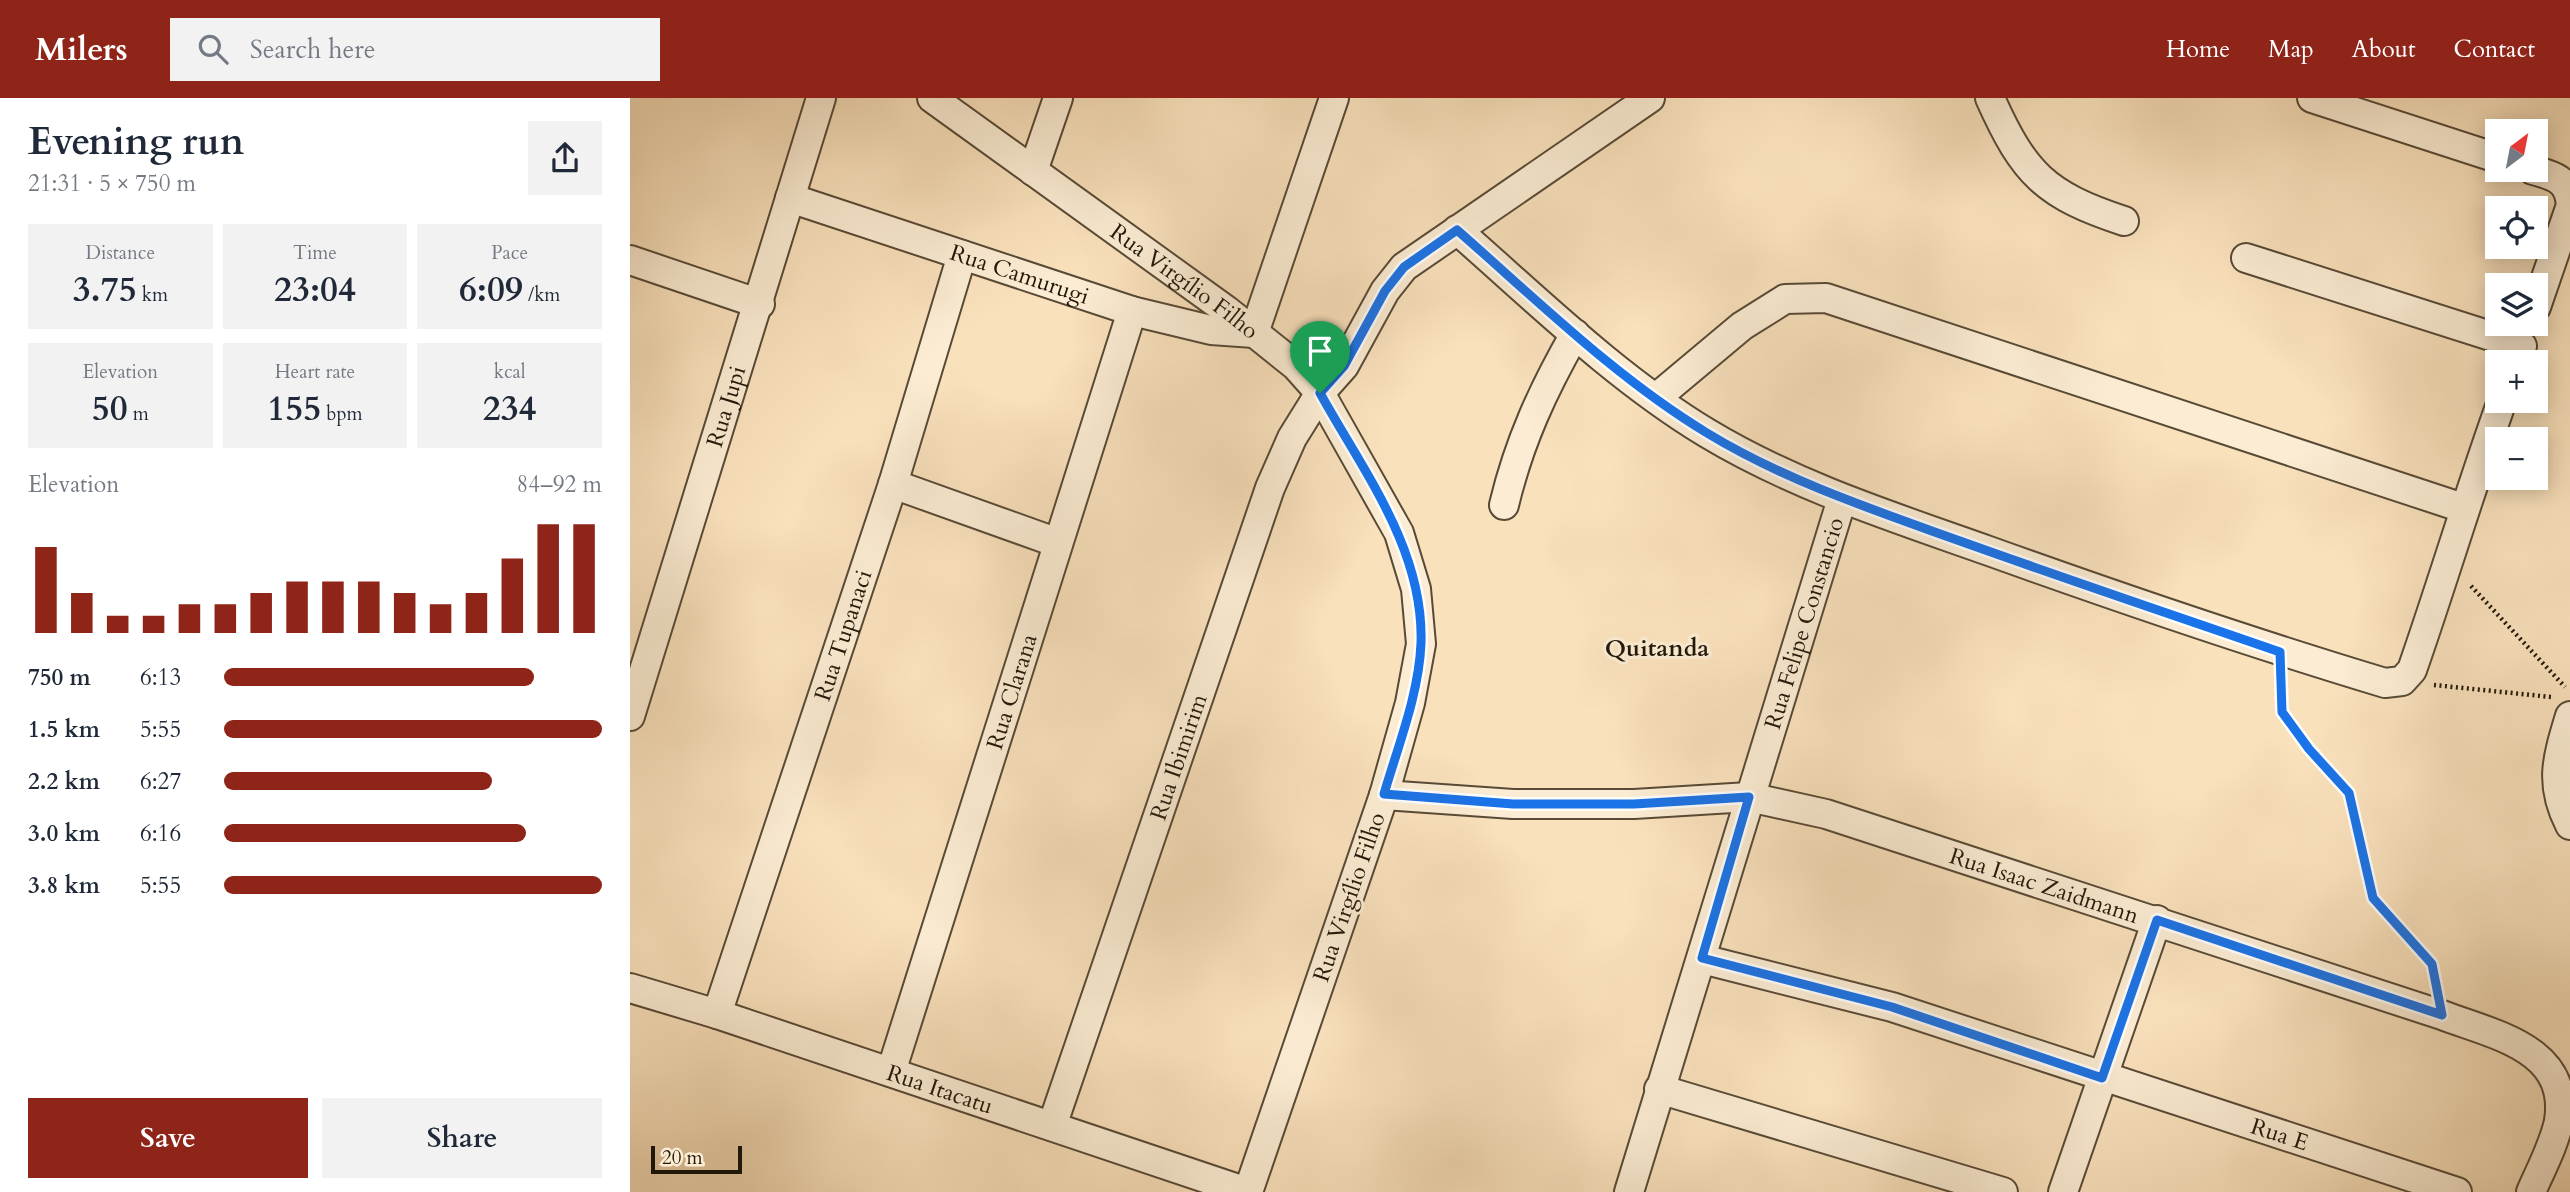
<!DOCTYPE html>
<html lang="en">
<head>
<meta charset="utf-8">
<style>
  :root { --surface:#fff; --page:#f2f2f3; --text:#1f2937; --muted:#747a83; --accent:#8f2418 }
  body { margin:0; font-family:Cardo,serif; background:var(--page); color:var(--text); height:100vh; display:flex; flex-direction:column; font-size:26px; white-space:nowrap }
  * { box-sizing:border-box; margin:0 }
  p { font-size:23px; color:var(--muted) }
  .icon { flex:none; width:38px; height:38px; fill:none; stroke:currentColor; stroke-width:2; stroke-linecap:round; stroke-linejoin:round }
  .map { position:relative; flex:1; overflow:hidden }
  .side { display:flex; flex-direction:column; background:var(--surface); width:630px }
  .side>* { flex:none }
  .needle { width:46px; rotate:32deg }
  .controls { position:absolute; left:1855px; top:21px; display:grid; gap:14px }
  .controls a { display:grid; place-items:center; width:63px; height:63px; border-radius:0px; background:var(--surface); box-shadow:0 4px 18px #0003; font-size:35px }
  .scale { position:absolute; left:21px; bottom:18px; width:91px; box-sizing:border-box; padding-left:7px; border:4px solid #22180a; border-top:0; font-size:19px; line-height:24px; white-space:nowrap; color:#22180a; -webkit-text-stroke:5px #fbecd3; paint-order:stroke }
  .pin { position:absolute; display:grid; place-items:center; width:60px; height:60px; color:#fff; margin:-72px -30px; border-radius:50% 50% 50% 0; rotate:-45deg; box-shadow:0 0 7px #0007 }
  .pin .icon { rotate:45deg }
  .round { display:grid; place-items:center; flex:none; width:74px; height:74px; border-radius:0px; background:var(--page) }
  .summary { display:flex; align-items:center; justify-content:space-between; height:119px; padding:0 28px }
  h1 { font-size:38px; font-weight:800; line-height:52px }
  .stats { display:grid; grid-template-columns:repeat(3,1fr); gap:10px; height:119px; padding:7px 28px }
  .stats div { display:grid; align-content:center; border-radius:0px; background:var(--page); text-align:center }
  .stats b { font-size:35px; font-weight:800 }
  .stats small { font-size:19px; font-weight:400 }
  .stats p { font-size:19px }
  .chart { height:196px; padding:14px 28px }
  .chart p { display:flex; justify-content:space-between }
  .chart svg { width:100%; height:126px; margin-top:7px; stroke:var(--accent); stroke-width:6 }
  .action { display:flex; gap:14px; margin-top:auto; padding:14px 28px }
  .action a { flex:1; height:80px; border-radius:0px; background:var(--accent); color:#fff; font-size:28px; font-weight:800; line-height:80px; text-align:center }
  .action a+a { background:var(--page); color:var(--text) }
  ul { padding:0 28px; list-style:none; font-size:23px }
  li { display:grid; grid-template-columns:112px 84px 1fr; align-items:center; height:52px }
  li i { height:18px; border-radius:9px; background:var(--accent) }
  header { display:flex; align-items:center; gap:42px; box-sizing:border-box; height:98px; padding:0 35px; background:var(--accent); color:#fff }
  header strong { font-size:33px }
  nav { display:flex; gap:38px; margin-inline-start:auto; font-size:24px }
  .search { width:490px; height:63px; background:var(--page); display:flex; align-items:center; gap:18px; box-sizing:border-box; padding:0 24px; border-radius:0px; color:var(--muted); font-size:26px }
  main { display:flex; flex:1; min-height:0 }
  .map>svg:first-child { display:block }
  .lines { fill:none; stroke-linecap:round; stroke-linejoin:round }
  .minor-casing { stroke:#584a36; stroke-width:32 }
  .path { stroke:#22180a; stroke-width:4.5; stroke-dasharray:2 3.5; stroke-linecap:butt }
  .minor { stroke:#fbecd3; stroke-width:28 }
  .route-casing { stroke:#fff; stroke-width:14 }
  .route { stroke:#1a73e8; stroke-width:9 }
  .labels { text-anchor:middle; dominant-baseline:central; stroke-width:6; stroke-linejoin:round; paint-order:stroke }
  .street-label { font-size:23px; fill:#22180a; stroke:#fbecd3 }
  .neighbourhood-label { font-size:24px; font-weight:bold; fill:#22180a; stroke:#fbecd3 }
</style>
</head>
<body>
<header>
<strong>Milers</strong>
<div class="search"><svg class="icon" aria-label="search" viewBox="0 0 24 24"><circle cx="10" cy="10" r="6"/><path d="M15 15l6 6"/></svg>Search here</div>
<nav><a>Home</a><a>Map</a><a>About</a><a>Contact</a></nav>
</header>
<main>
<section class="side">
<div class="summary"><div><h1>Evening run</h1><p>21:31 · 5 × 750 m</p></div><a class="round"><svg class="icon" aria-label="share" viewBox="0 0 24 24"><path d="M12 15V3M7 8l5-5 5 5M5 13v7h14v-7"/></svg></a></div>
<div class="stats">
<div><p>Distance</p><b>3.75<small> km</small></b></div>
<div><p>Time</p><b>23:04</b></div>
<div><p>Pace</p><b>6:09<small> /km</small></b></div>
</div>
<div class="stats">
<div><p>Elevation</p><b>50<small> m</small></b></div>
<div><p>Heart rate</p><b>155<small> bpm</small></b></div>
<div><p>kcal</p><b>234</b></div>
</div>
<div class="chart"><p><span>Elevation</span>84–92 m</p>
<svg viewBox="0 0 160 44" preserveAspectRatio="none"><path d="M5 44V14M15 44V30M25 44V38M35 44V38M45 44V34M55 44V34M65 44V30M75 44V26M85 44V26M95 44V26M105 44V30M115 44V34M125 44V30M135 44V18M145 44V6M155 44V6"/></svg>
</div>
<ul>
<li><b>750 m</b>6:13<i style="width:82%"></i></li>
<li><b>1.5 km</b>5:55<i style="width:100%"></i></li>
<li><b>2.2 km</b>6:27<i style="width:71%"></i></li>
<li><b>3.0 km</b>6:16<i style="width:80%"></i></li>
<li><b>3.8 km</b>5:55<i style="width:100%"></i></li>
</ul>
<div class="action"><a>Save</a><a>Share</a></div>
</section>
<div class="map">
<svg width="1940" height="1094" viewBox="0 0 1940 1094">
  <rect width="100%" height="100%" fill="#f9e1bc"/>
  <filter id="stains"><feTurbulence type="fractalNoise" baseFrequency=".00286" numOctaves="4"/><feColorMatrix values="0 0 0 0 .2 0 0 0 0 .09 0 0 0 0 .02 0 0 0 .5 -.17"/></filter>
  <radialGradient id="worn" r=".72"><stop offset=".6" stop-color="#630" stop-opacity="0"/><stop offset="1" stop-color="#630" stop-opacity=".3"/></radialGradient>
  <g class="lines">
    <defs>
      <g id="minor">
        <path id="s1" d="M302,0L596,212L666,268L690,295L769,435L786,491L791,546L780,605L754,697L618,1094"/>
        <path d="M1360,0C1394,76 1415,97 1494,123"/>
        <path d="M1682,0L1867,60"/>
        <path d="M1903,72C1920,77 1937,80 1940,101"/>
        <path d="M403,73L428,0"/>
        <path id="s2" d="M160,100L502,213L581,232L624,235L704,0"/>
        <path d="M827,132C907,202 986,280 1077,335C1165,388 1263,419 1359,453C1490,500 1622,545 1755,585L1772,583L1782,572C1813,483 1840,392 1872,303"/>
        <path d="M1616,160L1892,248"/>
        <path d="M0,162L130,206"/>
        <path d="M1906,209L1940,110"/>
        <path d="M1026,300L1112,228L1155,201L1196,200L1833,410"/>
        <path d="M263,386L428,445"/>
        <path d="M874,407C889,344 913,292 945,236"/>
        <path id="s3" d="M0,618L191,0"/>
        <path d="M1940,618C1927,661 1919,686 1940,727"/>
        <path id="s4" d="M754,697L883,706H1004L1119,699L1196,716L1812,917C1864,937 1940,950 1929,1023C1924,1047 1911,1071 1901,1094"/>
        <path id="s5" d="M1072,861L1262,909L1827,1094"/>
        <path id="s6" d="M0,890L87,916L617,1094"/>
        <path id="s7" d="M87,916L263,386L332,157"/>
        <path id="s8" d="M261,974L502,213"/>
        <path d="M1029,991L1373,1094"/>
        <path id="s9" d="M422,1028L640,390L662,340L690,295L714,268L755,193L774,169L1020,0"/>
        <path id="s10" d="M999,1094L1212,401"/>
        <path d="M1433,1094L1527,822"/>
      </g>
    </defs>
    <use href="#minor" class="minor-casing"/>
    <path class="path" d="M1841,488L1935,589
      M1651,582L1652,614L1679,651L1719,695L1743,800L1802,866L1806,884
      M1804,587L1921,599"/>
    <use href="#minor" class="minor"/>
  </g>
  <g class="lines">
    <defs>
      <path id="route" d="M827,132C907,202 986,280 1077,335C1156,383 1244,412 1330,443C1436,481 1543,517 1650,554L1652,614L1679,651L1719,695L1743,800L1802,866L1812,917L1527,822L1472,980L1262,909L1072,860L1119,699L1004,706H883L754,696C768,648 789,596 791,545C794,451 733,373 690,295L714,268L755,193L774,169Z"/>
    </defs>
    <use href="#route" class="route-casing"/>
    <use href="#route" class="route"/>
  </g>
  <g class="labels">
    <g class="street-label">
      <text stroke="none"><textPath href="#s2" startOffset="242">Rua Camurugi</textPath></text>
      <text stroke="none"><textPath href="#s1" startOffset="312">Rua Virgílio Filho</textPath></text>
      <text stroke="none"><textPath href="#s3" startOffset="324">Rua Jupi</textPath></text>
      <text stroke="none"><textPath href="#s10" startOffset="595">Rua Felipe Constancio</textPath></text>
      <text stroke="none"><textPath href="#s7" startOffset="399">Rua Tupanaci</textPath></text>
      <text stroke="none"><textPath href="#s8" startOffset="399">Rua Clarana</textPath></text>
      <text stroke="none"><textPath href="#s9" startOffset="390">Rua Ibimirim</textPath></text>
      <text stroke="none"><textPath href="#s4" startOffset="674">Rua Isaac Zaidmann</textPath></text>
      <text transform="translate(719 799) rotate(-71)">Rua Virgílio Filho</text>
      <text stroke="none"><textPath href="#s6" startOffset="326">Rua Itacatu</textPath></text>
      <text stroke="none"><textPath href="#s5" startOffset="604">Rua E</textPath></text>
    </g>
    <g class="neighbourhood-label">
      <text x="1027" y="550">Quitanda</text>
    </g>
  </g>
  <rect width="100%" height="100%" filter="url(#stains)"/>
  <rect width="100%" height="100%" fill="url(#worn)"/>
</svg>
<div class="controls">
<a><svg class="needle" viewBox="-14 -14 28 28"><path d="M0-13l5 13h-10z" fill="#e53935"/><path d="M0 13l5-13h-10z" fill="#747a83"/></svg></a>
<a><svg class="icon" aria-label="locate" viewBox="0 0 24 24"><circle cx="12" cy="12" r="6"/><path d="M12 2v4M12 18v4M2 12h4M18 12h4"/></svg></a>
<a><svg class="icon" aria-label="layers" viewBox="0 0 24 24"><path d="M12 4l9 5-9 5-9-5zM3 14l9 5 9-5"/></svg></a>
<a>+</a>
<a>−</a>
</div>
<div class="scale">20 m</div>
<div class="pin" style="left:690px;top:295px;background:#1e9e55"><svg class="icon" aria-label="arrive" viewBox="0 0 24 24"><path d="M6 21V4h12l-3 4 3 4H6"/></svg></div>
</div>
</main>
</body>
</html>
